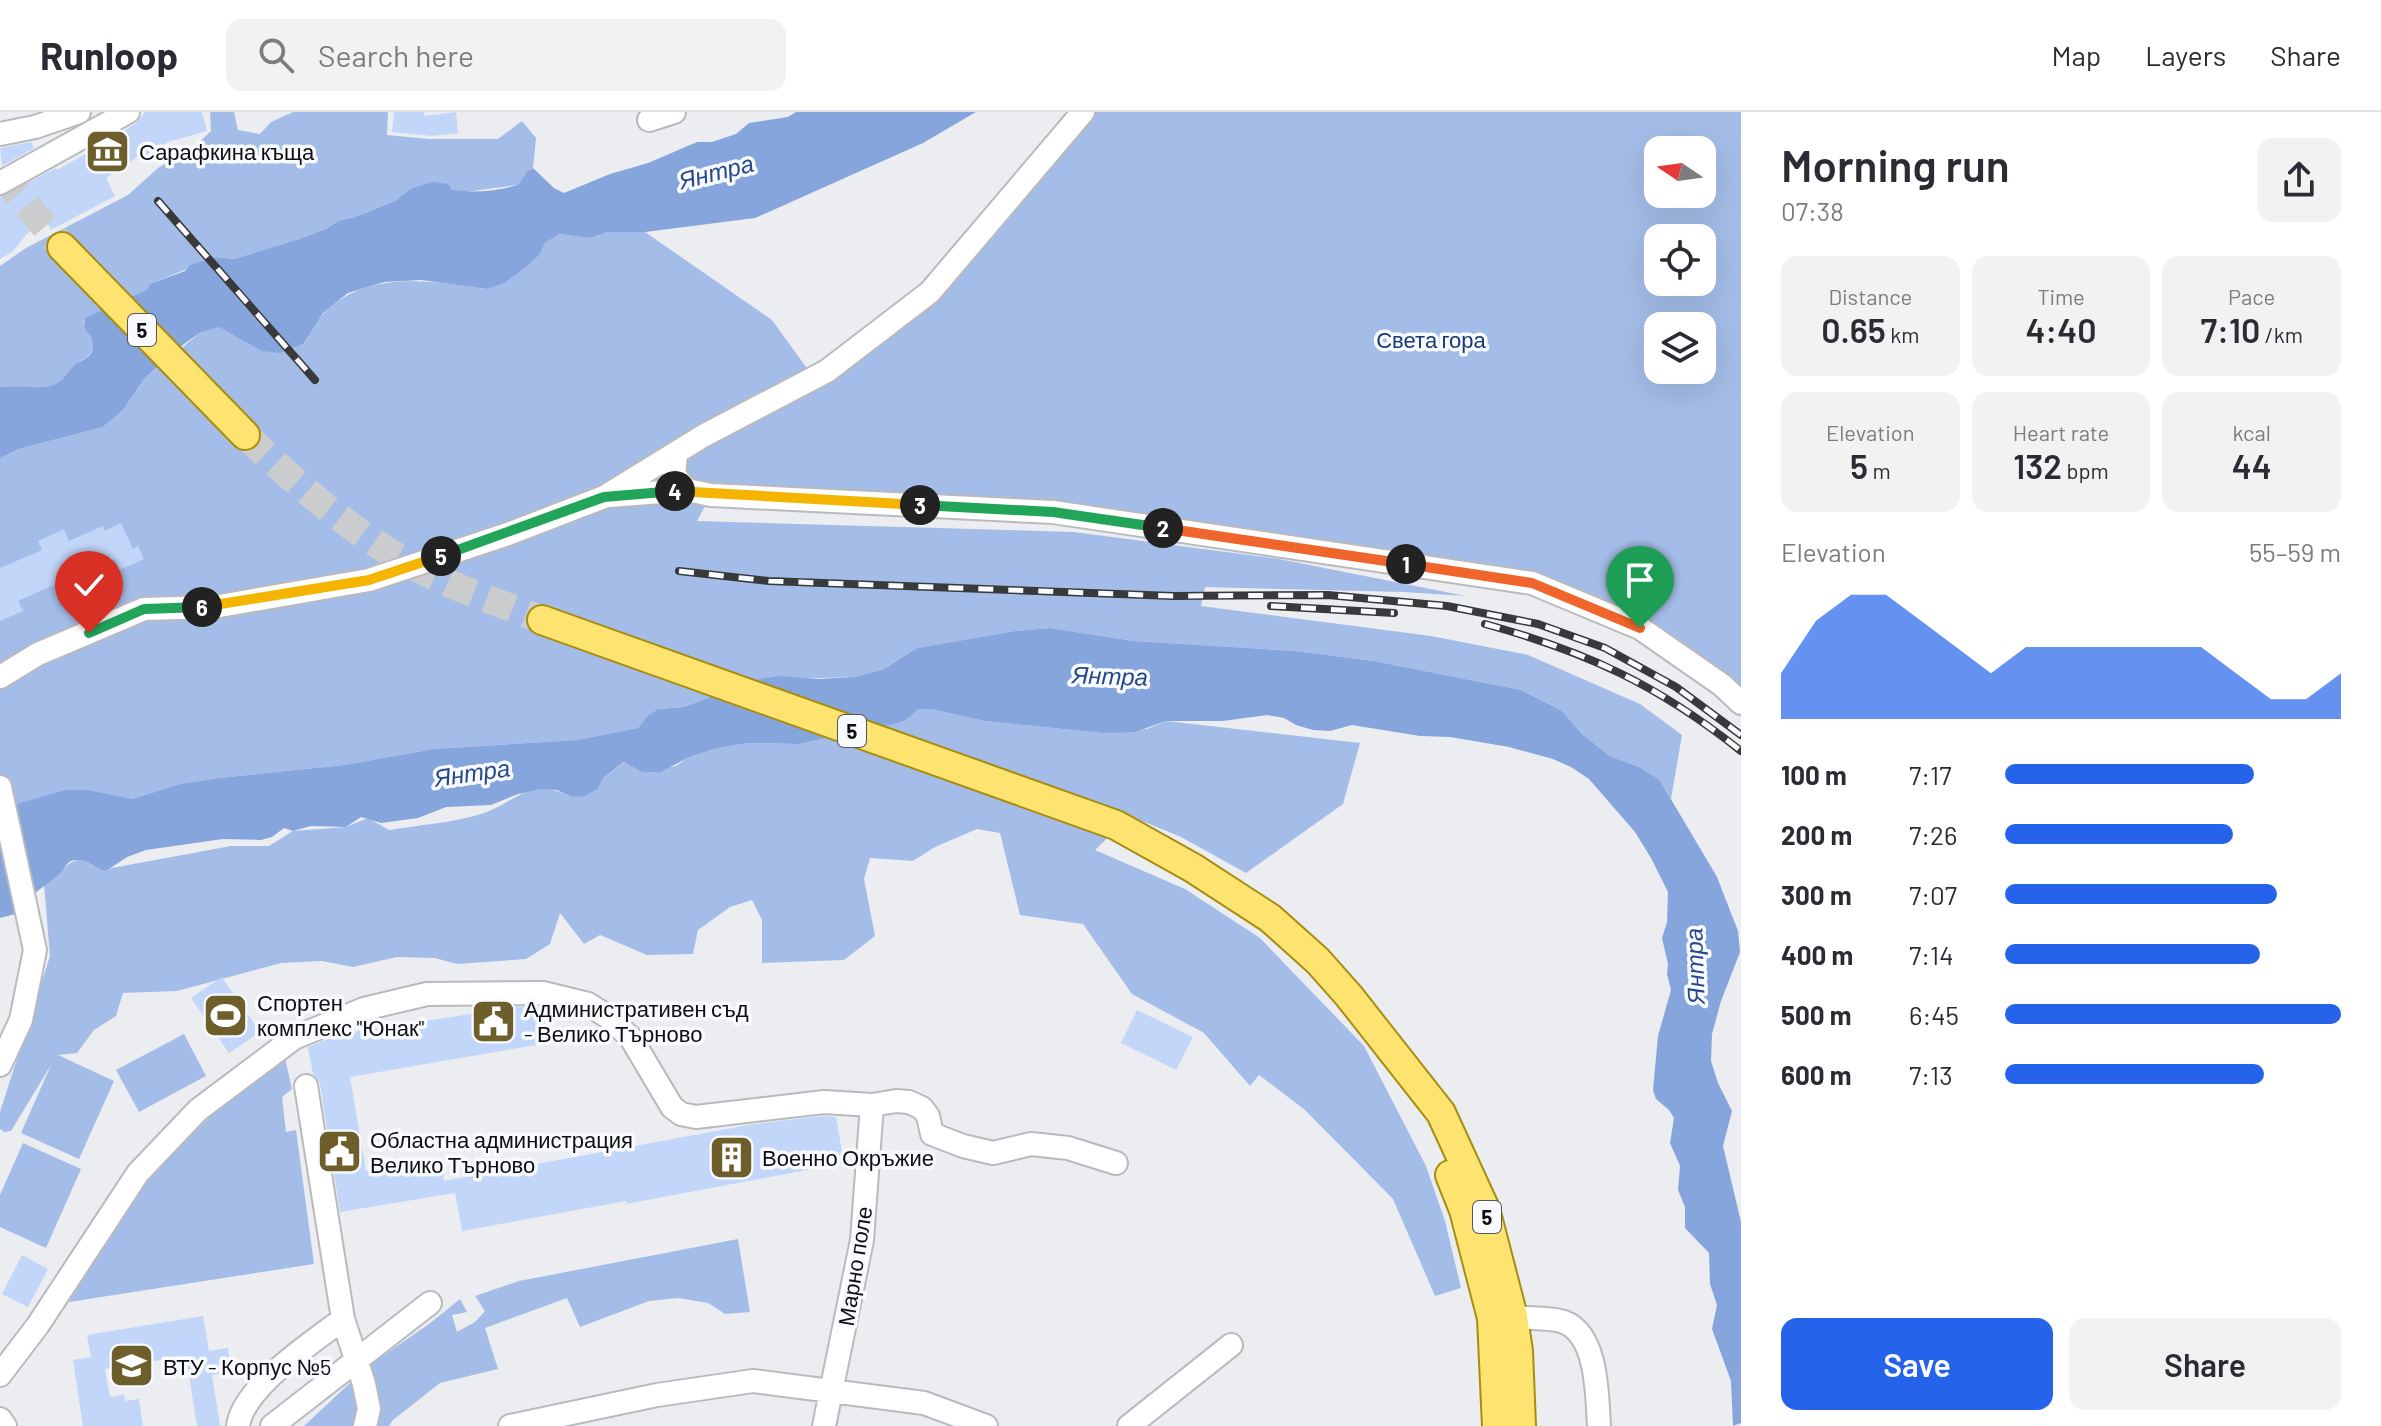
<!DOCTYPE html>
<html lang="en">
<head>
<meta charset="utf-8">
<style>
  :root { --surface:#fff; --page:#f2f2f3; --text:#2b2b33; --muted:#7c7c81; --line:#e1e1e2; --accent:#2563eb }
  body { margin:0; font-family:Barlow,sans-serif; background:var(--page); color:var(--text); height:100vh; display:flex; flex-direction:column; font-size:30px; white-space:nowrap }
  * { box-sizing:border-box; margin:0 }
  p { font-size:26px; color:var(--muted) }
  .icon { flex:none; width:44px; height:44px; fill:none; stroke:currentColor; stroke-width:2; stroke-linecap:round; stroke-linejoin:round }
  .map { position:relative; flex:1; overflow:hidden }
  .drawer { display:flex; flex-direction:column; background:var(--surface); width:640px }
  .drawer>* { flex:none }
  .needle { width:52px; rotate:283deg }
  .controls { position:absolute; left:1644px; top:24px; display:grid; gap:16px }
  .controls a { display:grid; place-items:center; width:72px; height:72px; border-radius:16px; background:var(--surface); box-shadow:0 8px 32px #0002; font-size:40px }
  .pin { position:absolute; display:grid; place-items:center; width:68px; height:68px; color:#fff; margin:-82px -34px; border-radius:50% 50% 50% 0; rotate:-45deg; box-shadow:0 0 8px #0007 }
  .pin .icon { rotate:45deg }
  .km { position:absolute; width:40px; height:40px; margin:-20px; border-radius:50%; background:#222; color:#fff; font-size:22px; line-height:40px; text-align:center }
  .round { display:grid; place-items:center; flex:none; width:84px; height:84px; border-radius:16px; background:var(--page) }
  .headline { display:flex; align-items:center; justify-content:space-between; height:136px; padding:0 40px }
  h1 { font-size:44px; font-weight:600; line-height:60px }
  .metrics { display:grid; grid-template-columns:repeat(3,1fr); gap:12px; height:136px; padding:8px 40px }
  .metrics div { display:grid; align-content:center; border-radius:16px; background:var(--page); text-align:center }
  .metrics b { font-size:34px; font-weight:600 }
  .metrics small { font-size:22px; font-weight:400 }
  .metrics p { font-size:22px }
  .chart { height:224px; padding:16px 40px }
  .chart p { display:flex; justify-content:space-between }
  .chart svg { width:100%; height:144px; margin-top:8px; fill:var(--accent); opacity:.7 }
  .cta { display:flex; gap:16px; margin-top:auto; padding:16px 40px }
  .cta a { flex:1; height:92px; border-radius:16px; background:var(--accent); color:#fff; font-size:32px; font-weight:600; line-height:92px; text-align:center }
  .cta a+a { background:var(--page); color:var(--text) }
  ul { padding:0 40px; list-style:none; font-size:26px }
  li { display:grid; grid-template-columns:128px 96px 1fr; align-items:center; height:60px }
  li i { height:20px; border-radius:10px; background:var(--accent) }
  header { display:flex; align-items:center; gap:48px; box-sizing:border-box; height:112px; padding:0 40px; background:var(--surface); border-bottom:2px solid var(--line) }
  header strong { font-size:38px }
  nav { display:flex; gap:44px; margin-inline-start:auto; font-size:28px }
  .search { width:560px; height:72px; background:var(--page); display:flex; align-items:center; gap:20px; box-sizing:border-box; padding:0 28px; border-radius:16px; color:var(--muted); font-size:30px }
  main { display:flex; flex:1; min-height:0 }
  .map>svg:first-child { display:block }
  .green { fill:#a4bde8; fill-rule:evenodd }
  .water { fill:#86a5dc }
  .building { fill:#c2d6f9 }
  .lines { fill:none; stroke-linecap:round; stroke-linejoin:round }
  .major-tunnel { stroke:#caccce; stroke-width:28; stroke-dasharray:28 14; stroke-linecap:butt }
  .minor-casing { stroke:#b9babd; stroke-width:26 }
  .major-casing { stroke:#a98d10; stroke-width:32 }
  .minor { stroke:#fff; stroke-width:22 }
  .major { stroke:#fde370; stroke-width:28 }
  .rail-casing { stroke:#37393a; stroke-width:8 }
  .rail { stroke:#f9fafd; stroke-width:5; stroke-dasharray:15; stroke-linecap:butt }
  .split-1-casing { stroke:#fff; stroke-width:16 }
  .split-2-casing { stroke:#fff; stroke-width:16 }
  .split-3-casing { stroke:#fff; stroke-width:16 }
  .split-4-casing { stroke:#fff; stroke-width:16 }
  .split-5-casing { stroke:#fff; stroke-width:16 }
  .split-6-casing { stroke:#fff; stroke-width:16 }
  .split-7-casing { stroke:#fff; stroke-width:16 }
  .split-1 { stroke:#f0652b; stroke-width:10 }
  .split-2 { stroke:#f0652b; stroke-width:10 }
  .split-3 { stroke:#22a559; stroke-width:10 }
  .split-4 { stroke:#f5b400; stroke-width:10 }
  .split-5 { stroke:#22a559; stroke-width:10 }
  .split-6 { stroke:#f5b400; stroke-width:10 }
  .split-7 { stroke:#22a559; stroke-width:10 }
  .labels { text-anchor:middle; dominant-baseline:central; stroke-width:7; stroke-linejoin:round; paint-order:stroke }
  .shield { fill:#f9fafd; stroke:#545657; stroke-width:2 }
  .shield-label { font-size:20px; font-weight:bold; fill:#0e0f10 }
  .poi-label { font-size:22px; fill:#0e0f10; stroke:#f9fafd; text-anchor:start }
  .park-label { font-size:22px; fill:#163979; stroke:#f9fafd }
  .street-label { font-size:22px; fill:#0e0f10; stroke:#f9fafd }
  .water-label { font-size:24px; font-style:italic; fill:#25498b; stroke:#f9fafd }
</style>
</head>
<body>
<header>
<strong>Runloop</strong>
<div class="search"><svg class="icon" aria-label="search" viewBox="0 0 24 24"><circle cx="10" cy="10" r="6"/><path d="M15 15l6 6"/></svg>Search here</div>
<nav><a>Map</a><a>Layers</a><a>Share</a></nav>
</header>
<main>
<div class="map">
<svg width="1741" height="1314" viewBox="0 0 1741 1314">
  <rect width="100%" height="100%" fill="#ebedf0"/>
  <path class="green" d="M210,0H234L238,18L260,22L271,10L293,0H388L387,23L429,27H498L522,9L536,26L533,56L527,59L518,73L465,80L410,77L395,89L355,105L338,109L326,117L299,127L234,147L216,145L150,172L148,178L86,205L83,211L94,231C90,249 84,244 75,254C69,261 65,267 57,272C43,281 17,272 0,275V154L26,136L128,83L158,56L197,32L211,19Z
    M1083,0H1741V591L1640,516L1532,471L1053,400L711,383L697,409L1074,420L1279,447L1466,484L1403,480L1205,475L1201,494L1431,524L1528,543L1640,592L1682,623L1671,687L1659,667L1639,655L1610,644L1582,622L1562,599L1521,578L1374,549L1296,539L1134,529L1050,516L1015,519L917,536L884,557L854,565L755,568L684,595L658,597L648,603L638,616L577,628L434,637L344,653L219,666L180,672L132,687L110,684L29,690L0,697V346L19,337L103,315L123,298L144,267L201,220L204,214L219,215L238,225L304,231C311,221 317,208 325,200C369,157 432,169 487,177L540,142L545,131L560,122L590,126L608,120H645L772,208L814,266L930,180ZM1658,38H1702V82H1658ZM1658,126H1702V170H1658ZM1658,214H1702V258H1658Z
    M917,597H931L984,609L1102,621L1147,617L1166,609L1360,631L1343,692L1246,761L1181,725L1130,704L1095,738L1185,777L1260,826L1364,934L1426,1054L1445,1109L1461,1176L1435,1184L1393,1087L1305,998L1259,963L1250,974L1204,921L1132,882L1083,812L1020,803L1000,721L977,717L935,735L913,749L870,746L864,767L875,824L844,848L762,851V808L752,788L730,795L698,818L693,842L647,843L600,823L584,832L560,801L550,832L526,847L457,852L435,846L397,845L353,855L322,849L281,851L177,879L123,881L116,904L94,918L77,941L58,943L114,969L79,1047L21,1021L51,953L11,1019L4,1020L0,1017V1000L50,844L44,772C69,756 73,734 106,759L112,756L231,734H269L293,719L346,715L368,706L389,718C419,713 452,711 481,702C517,691 528,663 572,685L598,677L603,666L625,650L642,660L676,654L687,646L718,636L748,631L799,632L898,611L906,608Z
    M184,922L206,964L139,1000L116,958Z
    M282,933L292,977L282,985L286,1020L296,1018L314,1152L69,1190L141,1073Z
    M23,1031L81,1057L46,1136L0,1115V1083Z
    M738,1127L750,1200L725,1202L708,1191L678,1186L649,1189L580,1215L567,1186L485,1216L498,1257L440,1271L393,1308L389,1314H304L368,1254L429,1212L460,1187L467,1200L452,1203L457,1220L475,1210L485,1199L475,1184L519,1169Z"/>
  <path class="water" d="M796,0H976L923,31L755,106L645,120H608L590,126L560,122L545,131L540,142L526,155L504,171L487,177L421,168L384,170L348,181L323,201L304,231L280,241L262,239L219,215L201,220L184,232L144,267L123,298L103,315L19,337L0,346V275C16,272 44,279 56,272C66,267 70,255 78,251C86,246 93,244 93,233C93,220 79,219 86,205L147,178L150,172L185,159L190,153L216,145L234,147L299,127L326,117L338,109L355,105L395,89L410,77L432,70L448,72L452,78C473,81 498,79 518,73L527,59L533,56L554,76L564,81L610,62L648,51L697,30H712L736,22L749,11L788,5Z
    M1050,516L1134,529L1296,539L1374,549L1521,578L1562,599L1582,622L1610,644L1639,655L1659,667L1717,765L1738,819L1740,840L1721,889L1712,922L1711,949L1718,971L1732,999L1723,1034L1741,1110V1311L1733,1314L1731,1269L1712,1217L1717,1193L1710,1172L1709,1141L1685,1116V1095L1678,1078L1680,1054L1670,1031L1674,1006L1669,998L1656,987L1653,978L1658,924L1671,878L1667,862L1668,852L1662,826L1667,810L1668,780L1651,746L1635,720L1589,667L1571,655L1553,647L1509,635L1450,625L1420,624L1352,613L1330,619L1313,618L1296,613L1284,606L1267,603L1223,609H1166L1135,620L1102,621L984,609L931,597H918L906,608L898,611L799,632L748,631L718,636L687,646L661,660H642L624,650L603,666L598,677L584,684L572,685L557,678L541,677L518,682L491,693L446,695L418,706L381,711L361,705L346,715L311,714L293,719L284,716L272,725L261,728L223,727L146,738L127,745L106,759C95,756 91,748 77,748C65,748 66,757 58,763C43,776 26,785 15,802L0,806V697L65,678H87L132,687L180,672L219,666L344,653L434,637L577,628L638,616L648,603L658,597L684,595L755,568L778,564L819,567L854,565L884,557L917,536L1015,519Z"/>
  <path class="building" d="M145,0H202L207,19L168,30L139,48L137,45L106,66L115,84L51,118L43,103L12,140L0,147V85L56,56L57,58L94,37L135,12Z
    M394,0H424V4L456,0L458,21L431,24L392,20Z
    M31,30L34,36L2,54L0,36Z
    M121,411L133,437L138,434L144,447L120,458L115,447L72,466L78,480L65,486L58,471L18,489L23,499L0,509V456L42,438L38,429L64,417L69,429L103,414L105,419Z
    M222,865L260,920L229,941L191,886Z
    M517,895H542L548,931L350,965L366,1059L441,1047L444,1069L754,1012L824,1004L836,1005L844,1051L626,1092V1089L462,1119L455,1081L340,1100L320,972L313,962L308,935L340,922Z
    M1137,898L1193,925L1176,958L1121,931Z
    M22,1143L48,1157L28,1195L2,1182Z
    M203,1204L209,1239L228,1236L231,1260L212,1263L220,1314H197L186,1244L105,1257L110,1285L124,1283L125,1289L139,1287L143,1314H83L73,1248L91,1245L87,1223Z"/>
  <g class="lines">
    <path class="major-tunnel" d="M0,61L62,135
      M245,323C301,376 362,430 433,464C468,481 506,493 542,508"/>
    <defs>
      <path id="minor" d="M649,8L674,0
        M0,22L35,15L79,0
        M0,71L128,0
        M676,343L674,363L687,378L711,383L1053,400L1532,471L1640,516L1722,573L1741,591
        M609,384L687,378
        M0,565L38,542L144,497L214,495L369,468L508,422L604,385L703,324L827,259L930,180L1083,0
        M0,675L35,838L21,908L0,953
        M306,974L343,1207L364,1272L369,1297L365,1314
        M1513,1205C1529,1207 1550,1205 1564,1210C1598,1223 1597,1284 1599,1314
        M0,1263L38,1213L138,1061L198,998L294,926L364,897L427,882L543,881L588,892L608,905L631,926L672,995L681,1002L696,1005L824,990L872,993L896,989L909,990L922,996L928,1004L932,1022L963,1034L993,1041L1031,1032L1068,1036L1116,1051
        M0,1307L5,1314
        M238,1314C243,1275 313,1230 343,1207
        M272,1314L430,1191
        M510,1314L657,1283L753,1269L924,1291L986,1314
        M824,1314L862,1128L872,993
        M1129,1314L1231,1233"/>
      <path id="major" d="M62,135L245,323
        M542,508L1116,713L1193,756L1270,806L1318,849L1349,884L1441,1001L1485,1097L1513,1205L1518,1239L1521,1314
        M1450,1063L1464,1098L1492,1206L1497,1314"/>
    </defs>
    <use href="#minor" class="minor-casing"/>
    <use href="#major" class="major-casing"/>
    <use href="#minor" class="minor"/>
    <use href="#major" class="major"/>
    <defs>
      <path id="rail" d="M158,89L315,268
        M679,459L769,469L1173,484L1328,483L1447,494L1538,512L1605,536L1676,575L1741,623
        M1271,494L1394,501
        M1485,512C1587,540 1658,573 1741,639"/>
    </defs>
    <use href="#rail" class="rail-casing"/>
    <use href="#rail" class="rail"/>
  </g>
  <g class="lines">
    <defs>
      <path id="split-1" d="M1406,452L1532,471L1640,516"/>
      <path id="split-2" d="M1163,416L1406,452"/>
      <path id="split-3" d="M920,393L1053,400L1163,416"/>
      <path id="split-4" d="M675,379L920,393"/>
      <path id="split-5" d="M441,444L604,385L675,379"/>
      <path id="split-6" d="M202,495L369,468L441,444"/>
      <path id="split-7" d="M89,521L144,497L202,495"/>
    </defs>
    <use href="#split-1" class="split-1-casing"/>
    <use href="#split-2" class="split-2-casing"/>
    <use href="#split-3" class="split-3-casing"/>
    <use href="#split-4" class="split-4-casing"/>
    <use href="#split-5" class="split-5-casing"/>
    <use href="#split-6" class="split-6-casing"/>
    <use href="#split-7" class="split-7-casing"/>
    <use href="#split-1" class="split-1"/>
    <use href="#split-2" class="split-2"/>
    <use href="#split-3" class="split-3"/>
    <use href="#split-4" class="split-4"/>
    <use href="#split-5" class="split-5"/>
    <use href="#split-6" class="split-6"/>
    <use href="#split-7" class="split-7"/>
  </g>
  <defs>
    <symbol id="museum-square" viewBox="-11 -11 22 22"><rect x="-9" y="-9" width="18" height="18" rx="4" fill="#6d5e2c" stroke="#f9fafd"/><path d="M0-6L6-3V-2H-6V-3ZM-5-1h2V3h-2ZM-1-1h2V3h-2ZM3-1h2V3H3ZM-6 4H6V6H-6Z" fill="#fff"/></symbol>
    <symbol id="stadium-square" viewBox="-11 -11 22 22"><rect x="-9" y="-9" width="18" height="18" rx="4" fill="#6d5e2c" stroke="#f9fafd"/><path d="M0-5a6.5 5 0 1 0 0 10a6.5 5 0 1 0 0-10ZM-3.5-1.8h7v3.6h-7Z" fill="#fff"/></symbol>
    <symbol id="civic-square" viewBox="-11 -11 22 22"><rect x="-9" y="-9" width="18" height="18" rx="4" fill="#6d5e2c" stroke="#f9fafd"/><path d="M-.6-6.5H3V-4.5H.6V-3L4-1V1h2V6H-6V1h2V-1L-.6-3ZM-1.2 2.5V6h2.4V2.5Z" fill="#fff"/></symbol>
    <symbol id="building-square" viewBox="-11 -11 22 22"><rect x="-9" y="-9" width="18" height="18" rx="4" fill="#6d5e2c" stroke="#f9fafd"/><path d="M-4-6H4V6H1V3H-1V6H-4ZM-2.5-4.3h1.7v1.8h-1.7ZM.8-4.3h1.7v1.8H.8ZM-2.5-1h1.7V.8h-1.7ZM.8-1h1.7V.8H.8Z" fill="#fff"/></symbol>
    <symbol id="university-square" viewBox="-11 -11 22 22"><rect x="-9" y="-9" width="18" height="18" rx="4" fill="#6d5e2c" stroke="#f9fafd"/><path d="M0-5L7-2L0 1L-7-2ZM-4 1L0 2.5L4 1V4Q0 6-4 4Z" fill="#fff"/></symbol>
  </defs>
  <g fill-rule="evenodd">
    <use href="#museum-square" x="82" y="14" width="51" height="51"/>
    <use href="#stadium-square" x="200" y="878" width="51" height="51"/>
    <use href="#civic-square" x="468" y="884" width="51" height="51"/>
    <use href="#civic-square" x="314" y="1014" width="51" height="51"/>
    <use href="#building-square" x="706" y="1020" width="51" height="51"/>
    <use href="#university-square" x="106" y="1228" width="51" height="51"/>
  </g>
  <g class="labels">
    <g class="shield">
      <rect x="128" y="202" width="28" height="32" rx="6"/>
      <rect x="838" y="603" width="28" height="32" rx="6"/>
      <rect x="1473" y="1089" width="28" height="32" rx="6"/>
    </g>
    <g class="shield-label">
      <text x="142" y="218">5</text>
      <text x="852" y="619">5</text>
      <text x="1487" y="1105">5</text>
    </g>
    <g class="poi-label">
      <text x="139" y="39">Сарафкина къща</text>
      <text x="257" y="890">Спортен<tspan x="257" dy="25">комплекс "Юнак"</tspan></text>
      <text x="524" y="896">Административен съд<tspan x="524" dy="25">- Велико Търново</tspan></text>
      <text x="370" y="1027">Областна администрация<tspan x="370" dy="25">Велико Търново</tspan></text>
      <text x="762" y="1045">Военно Окръжие</text>
      <text x="163" y="1254">ВТУ - Корпус №5</text>
    </g>
    <g class="park-label">
      <text x="1431" y="227">Света гора</text>
    </g>
    <g class="street-label">
      <text transform="translate(854 1154) rotate(-81)">Марно поле</text>
    </g>
    <g class="water-label">
      <text transform="translate(716 59) rotate(-14)">Янтра</text>
      <text transform="translate(1110 563) rotate(2)">Янтра</text>
      <text transform="translate(472 660) rotate(-8)">Янтра</text>
      <text transform="translate(1694 854) rotate(-92)">Янтра</text>
    </g>
  </g>
</svg>
<div class="controls">
<a><svg class="needle" viewBox="-14 -14 28 28"><path d="M0-13l5 13h-10z" fill="#e53935"/><path d="M0 13l5-13h-10z" fill="#7c7c81"/></svg></a>
<a><svg class="icon" aria-label="locate" viewBox="0 0 24 24"><circle cx="12" cy="12" r="6"/><path d="M12 2v4M12 18v4M2 12h4M18 12h4"/></svg></a>
<a><svg class="icon" aria-label="layers" viewBox="0 0 24 24"><path d="M12 4l9 5-9 5-9-5zM3 14l9 5 9-5"/></svg></a>
</div>
<div class="pin" style="left:1640px;top:516px;background:#1e9e55"><svg class="icon" aria-label="arrive" viewBox="0 0 24 24"><path d="M6 21V4h12l-3 4 3 4H6"/></svg></div>
<div class="pin" style="left:89px;top:521px;background:#d93025"><svg class="icon" aria-label="check" viewBox="0 0 24 24"><path d="M5 12l5 5 9-10"/></svg></div>
<b class="km" style="left:1406px;top:452px">1</b>
<b class="km" style="left:1163px;top:416px">2</b>
<b class="km" style="left:920px;top:393px">3</b>
<b class="km" style="left:675px;top:379px">4</b>
<b class="km" style="left:441px;top:444px">5</b>
<b class="km" style="left:202px;top:495px">6</b>
</div>
<section class="drawer">
<div class="headline"><div><h1>Morning run</h1><p>07:38</p></div><a class="round"><svg class="icon" aria-label="share" viewBox="0 0 24 24"><path d="M12 15V3M7 8l5-5 5 5M5 13v7h14v-7"/></svg></a></div>
<div class="metrics">
<div><p>Distance</p><b>0.65<small> km</small></b></div>
<div><p>Time</p><b>4:40</b></div>
<div><p>Pace</p><b>7:10<small> /km</small></b></div>
</div>
<div class="metrics">
<div><p>Elevation</p><b>5<small> m</small></b></div>
<div><p>Heart rate</p><b>132<small> bpm</small></b></div>
<div><p>kcal</p><b>44</b></div>
</div>
<div class="chart"><p><span>Elevation</span>55–59 m</p>
<svg viewBox="0 0 160 44" preserveAspectRatio="none"><path d="M0 44V30L10 14L20 6L30 6L40 14L50 22L60 30L70 22L80 22L90 22L100 22L110 22L120 22L130 30L140 38L150 38L160 30V44z"/></svg>
</div>
<ul>
<li><b>100 m</b>7:17<i style="width:74%"></i></li>
<li><b>200 m</b>7:26<i style="width:68%"></i></li>
<li><b>300 m</b>7:07<i style="width:81%"></i></li>
<li><b>400 m</b>7:14<i style="width:76%"></i></li>
<li><b>500 m</b>6:45<i style="width:100%"></i></li>
<li><b>600 m</b>7:13<i style="width:77%"></i></li>
</ul>
<div class="cta"><a>Save</a><a>Share</a></div>
</section>
</main>
</body>
</html>
